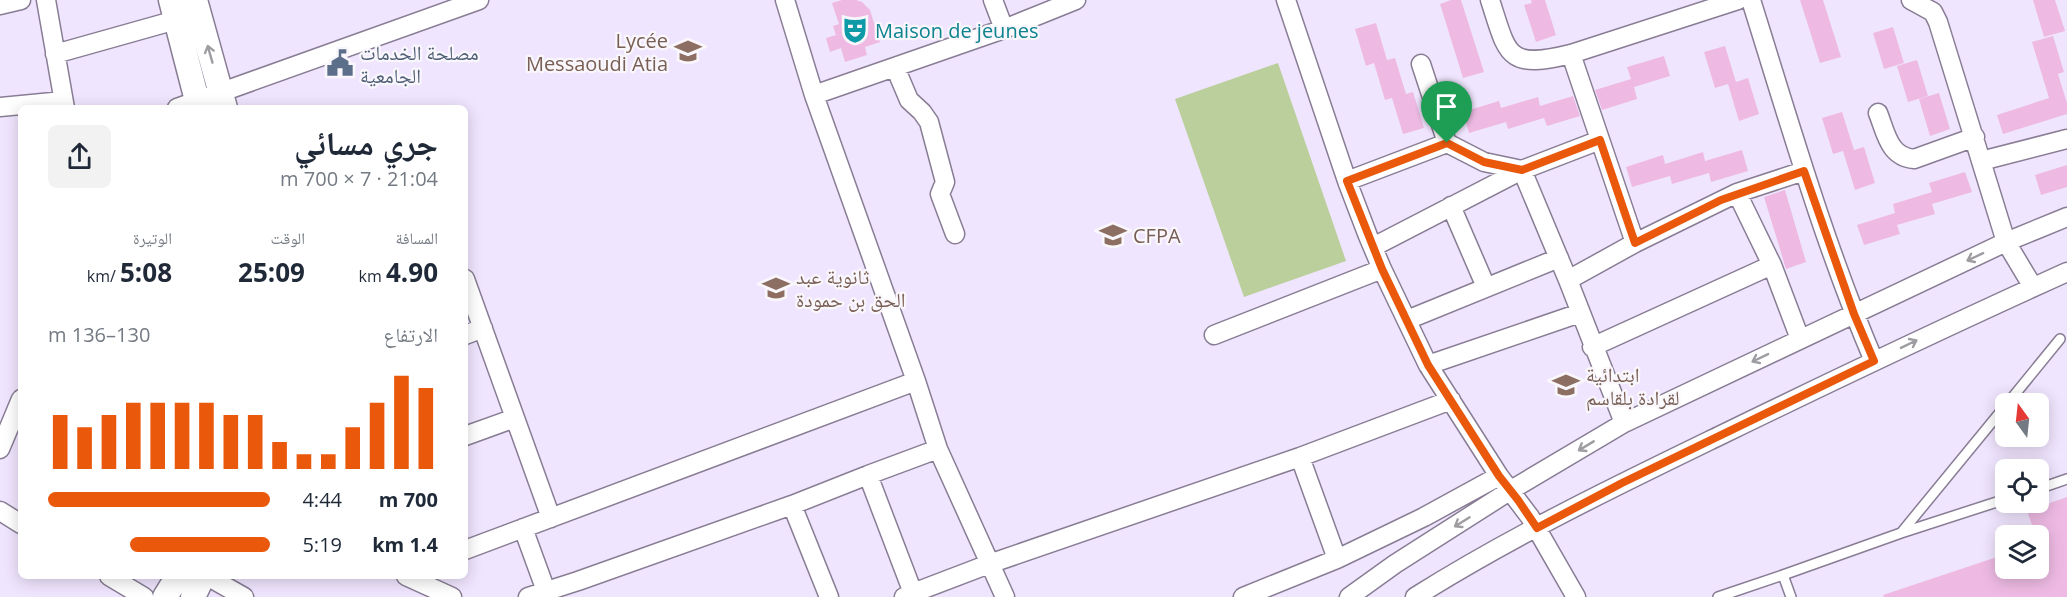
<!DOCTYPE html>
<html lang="ar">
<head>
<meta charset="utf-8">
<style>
  :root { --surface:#fff; --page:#f2f2f3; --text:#1f2937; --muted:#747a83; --accent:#ea580c }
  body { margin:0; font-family:"Open Sans","Noto Naskh Arabic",sans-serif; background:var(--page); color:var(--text); direction:rtl; height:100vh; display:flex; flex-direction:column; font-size:22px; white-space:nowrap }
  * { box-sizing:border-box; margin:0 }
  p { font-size:20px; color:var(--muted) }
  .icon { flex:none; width:33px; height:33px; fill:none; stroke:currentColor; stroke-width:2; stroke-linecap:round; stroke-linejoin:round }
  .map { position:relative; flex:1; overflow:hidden; direction:ltr }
  .side { position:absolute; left:18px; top:105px; width:450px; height:474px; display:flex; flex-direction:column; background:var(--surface); border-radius:9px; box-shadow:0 3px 15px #0003; direction:rtl }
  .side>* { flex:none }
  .needle { width:39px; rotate:345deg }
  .controls { position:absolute; left:1995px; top:393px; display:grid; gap:12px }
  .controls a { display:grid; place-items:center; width:54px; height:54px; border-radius:9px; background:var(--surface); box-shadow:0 3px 15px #0003; font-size:30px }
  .pin { position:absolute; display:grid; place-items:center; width:51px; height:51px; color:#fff; margin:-62px -26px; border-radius:50% 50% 50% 0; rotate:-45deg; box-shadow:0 0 6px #0007 }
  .pin .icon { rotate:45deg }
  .round { display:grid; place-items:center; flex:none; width:63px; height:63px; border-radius:9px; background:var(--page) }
  .head { display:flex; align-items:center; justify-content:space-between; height:102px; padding:0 30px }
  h1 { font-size:33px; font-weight:700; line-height:45px }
  .stats { display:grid; grid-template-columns:repeat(3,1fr); gap:9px; height:102px; padding:6px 30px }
  .stats div { display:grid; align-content:center }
  .stats b { font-size:26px; font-weight:700 }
  .stats small { font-size:16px; font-weight:400 }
  .stats p { font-size:16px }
  .chart { height:168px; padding:12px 30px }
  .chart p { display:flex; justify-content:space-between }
  .chart svg { width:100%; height:108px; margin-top:6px; stroke:var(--accent); stroke-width:6 }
  ul { padding:0 30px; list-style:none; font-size:20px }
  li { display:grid; grid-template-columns:96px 72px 1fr; align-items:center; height:45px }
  li i { height:15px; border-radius:8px; background:var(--accent) }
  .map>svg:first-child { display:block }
  .green { fill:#bacf9b }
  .building { fill:#eebae4 }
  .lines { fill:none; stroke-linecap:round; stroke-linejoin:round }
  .service-casing { stroke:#887d94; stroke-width:12 }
  .minor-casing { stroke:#887d94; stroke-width:21 }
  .secondary-casing { stroke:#887d94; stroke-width:27 }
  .service { stroke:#fff; stroke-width:9 }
  .minor { stroke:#fff; stroke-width:18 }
  .secondary { stroke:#fff; stroke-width:24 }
  .oneway { stroke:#9f9da1 }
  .route-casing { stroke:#fff; stroke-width:12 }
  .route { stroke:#ea580c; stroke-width:8 }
  .labels { text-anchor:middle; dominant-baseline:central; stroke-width:4.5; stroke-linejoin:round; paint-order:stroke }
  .culture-label { font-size:20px; fill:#0d838f; stroke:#f9f7fc; text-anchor:start }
  .education-label { font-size:20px; fill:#785e54; stroke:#f9f7fc; text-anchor:start }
  .service-label { font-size:20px; fill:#4e5e75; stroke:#f9f7fc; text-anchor:start }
</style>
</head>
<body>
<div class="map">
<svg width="2067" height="597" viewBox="0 0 2067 597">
  <rect width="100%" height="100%" fill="#f0e5fe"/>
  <path class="green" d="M1278,63L1346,261L1244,297L1175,99Z"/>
  <path class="building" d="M842,0H856L862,2L870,10L880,42L865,47L867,55L845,62L841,48L830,52L826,38L836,35L833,26L839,24L832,3Z
    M1451,0H1461L1484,72L1463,78L1440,4Z
    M1531,0H1545L1556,35L1536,42L1524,5L1532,3Z
    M1800,0H1823L1841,57L1820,63Z
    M2033,0H2055L2065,31L2044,37Z
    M1376,23L1387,60L1395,58L1406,94L1413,92L1424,128L1403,134L1392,98L1385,100L1374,63L1366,66L1355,29Z
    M1893,27L1904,63L1884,69L1873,33Z
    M2053,36L2064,72L2058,74L2067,103V114L2003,134L1997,115L2049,98L2032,42Z
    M1725,46L1736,82L1748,78L1759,114L1739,121L1728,84L1715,88L1704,52Z
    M1664,56L1670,76L1634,87L1637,99L1602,110L1595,90L1631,79L1627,67Z
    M1917,60L1928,96L1908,102L1897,66Z
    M1939,93L1950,129L1930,136L1919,99Z
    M1573,96L1580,116L1547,126L1544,118L1508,129L1506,122L1469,133L1463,112L1499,101L1501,108L1538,97L1540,106Z
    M1842,112L1854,150L1864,147L1875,183L1855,190L1843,151L1833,154L1822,118Z
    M1742,150L1748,171L1711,182L1709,173L1672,184L1670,176L1632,187L1626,167L1663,155L1665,164L1703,152L1705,161Z
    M2067,165V187L2041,195L2035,175Z
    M1965,172L1972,192L1932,204L1935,214L1897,225L1900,234L1864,245L1857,225L1895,213L1893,204L1932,192L1929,183Z
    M1785,190L1806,262L1786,269L1764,197Z
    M2067,497V597H1884L1883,595L2006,554V568H2038V536H2036L2027,511Z"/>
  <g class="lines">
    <defs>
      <path id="service" d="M2007,404L2060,339
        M2038,489L2067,479
        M1901,533L2006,405
        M1718,597L1783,575
        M1791,597L1783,575L1901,533L2006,499"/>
      <path id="minor" d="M46,0L65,108
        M993,0L1004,29
        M1286,0L1347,181L1368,236L1382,269L1428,365L1499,476L1530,517L1576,597
        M1490,0C1508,55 1506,70 1571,54L1738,0
        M1751,0C1789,121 1824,244 1874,361
        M1911,0L1933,12L1938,22L1981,161
        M0,5L21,0
        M55,54L176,20
        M1571,54L1635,243
        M1421,64L1447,143L1484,162L1522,170L1600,140
        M895,67L909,100L922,112L929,122L945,182L940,194L955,234
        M814,95L1004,29L1076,0
        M0,107L63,101
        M177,108L479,0
        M1878,113C1886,133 1889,157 1914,159L1975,137
        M1347,181L1447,143
        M1737,193L1804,171
        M1451,206L1486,287
        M1373,247L1522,170L1568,280L1624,423
        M465,279L551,518
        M1568,280L1635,243L1737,193L1772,265L1800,339
        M2033,287L2006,242L1981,161L2067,139
        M1407,320L1559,258
        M465,335L483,328
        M1214,335L1382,269
        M1592,347L1772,265
        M1428,365L1580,313
        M916,381L938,449L1005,597
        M465,436L515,418
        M0,449L21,399
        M868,475L938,449
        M792,505L868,475L913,593L904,597
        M0,511L21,524
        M523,528L546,591
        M465,550L916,381L814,95L785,0
        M1337,559L1424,517L1499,476
        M109,576L144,597
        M207,576L244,597
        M406,576L452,597
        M528,597L578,581L792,505L829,597
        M914,597L913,593L989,564L1300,457L1451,400
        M1243,597L1337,559L1300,457
        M1349,597L1395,564L1511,490L1624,423L2006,242L2067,217
        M1415,597C1512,536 1616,486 1719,436C1834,380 1950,325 2067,272"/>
      <path id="secondary" d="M171,0L199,108
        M195,0L225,108
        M165,597L178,576
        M193,597L203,576"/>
    </defs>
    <use href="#service" class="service-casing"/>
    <use href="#minor" class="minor-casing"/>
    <use href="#secondary" class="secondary-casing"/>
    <use href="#service" class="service"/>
    <use href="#minor" class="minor"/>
    <use href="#secondary" class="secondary"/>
  </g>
  <defs><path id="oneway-shaft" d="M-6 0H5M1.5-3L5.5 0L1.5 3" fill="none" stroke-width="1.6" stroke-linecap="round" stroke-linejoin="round" transform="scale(1.5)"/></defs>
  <g class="oneway">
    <use href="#oneway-shaft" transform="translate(210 54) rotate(-106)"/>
    <use href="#oneway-shaft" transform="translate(1975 257) rotate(155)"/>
    <use href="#oneway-shaft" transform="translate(1909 344) rotate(-26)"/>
    <use href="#oneway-shaft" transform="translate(1760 358) rotate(154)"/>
    <use href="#oneway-shaft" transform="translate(1586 446) rotate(149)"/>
    <use href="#oneway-shaft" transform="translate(1462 522) rotate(148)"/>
  </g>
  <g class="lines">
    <defs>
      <path id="route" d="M1600,140L1635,243L1721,200L1804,171L1854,314L1874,361L1622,483L1537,528L1518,500L1499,476L1428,365L1382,269L1347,181L1447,143L1484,162L1522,170Z"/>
    </defs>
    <use href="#route" class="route-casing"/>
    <use href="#route" class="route"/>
  </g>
  <defs>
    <symbol id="theatre-bare" viewBox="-9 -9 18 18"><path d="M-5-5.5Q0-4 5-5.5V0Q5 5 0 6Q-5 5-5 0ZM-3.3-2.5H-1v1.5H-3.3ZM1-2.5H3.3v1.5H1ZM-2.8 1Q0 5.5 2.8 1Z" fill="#0f9aa8" stroke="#f9f7fc" stroke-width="2.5" paint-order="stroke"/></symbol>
    <symbol id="school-bare" viewBox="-9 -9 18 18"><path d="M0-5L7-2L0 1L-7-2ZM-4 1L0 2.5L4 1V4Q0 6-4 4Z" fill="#8d6e63" stroke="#f9f7fc" stroke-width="2.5" paint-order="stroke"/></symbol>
    <symbol id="civic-bare" viewBox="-9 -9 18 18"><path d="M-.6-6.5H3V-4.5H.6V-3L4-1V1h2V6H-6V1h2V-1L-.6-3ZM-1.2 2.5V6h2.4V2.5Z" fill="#5c6f8a" stroke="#f9f7fc" stroke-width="2.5" paint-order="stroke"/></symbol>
    <symbol id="university-bare" viewBox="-9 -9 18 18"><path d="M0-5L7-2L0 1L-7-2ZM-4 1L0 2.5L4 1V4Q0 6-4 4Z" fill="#8d6e63" stroke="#f9f7fc" stroke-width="2.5" paint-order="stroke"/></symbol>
  </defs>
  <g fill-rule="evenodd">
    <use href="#theatre-bare" x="836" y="11" width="38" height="38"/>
    <use href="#school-bare" x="669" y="32" width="38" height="38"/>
    <use href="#civic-bare" x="321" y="44" width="38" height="38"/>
    <use href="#university-bare" x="1094" y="216" width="38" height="38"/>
    <use href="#school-bare" x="757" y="269" width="38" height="38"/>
    <use href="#school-bare" x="1547" y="366" width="38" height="38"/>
  </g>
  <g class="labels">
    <g class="culture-label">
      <text x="875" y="30">Maison de jeunes</text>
    </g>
    <g class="education-label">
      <text x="668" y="40" text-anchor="end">Lycée<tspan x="668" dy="23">Messaoudi Atia</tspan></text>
      <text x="1133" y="235">CFPA</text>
      <text x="796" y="276">ثانوية عبد<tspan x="796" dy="23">الحق بن حمودة</tspan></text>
      <text x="1586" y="374">ابتدائية<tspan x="1586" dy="23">لقرادة بلقاسم</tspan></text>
    </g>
    <g class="service-label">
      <text x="360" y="52">مصلحة الخدمات<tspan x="360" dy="23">الجامعية</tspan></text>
    </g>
  </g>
</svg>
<div class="controls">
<a><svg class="needle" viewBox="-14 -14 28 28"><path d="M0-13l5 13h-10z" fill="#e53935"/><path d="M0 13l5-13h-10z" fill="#747a83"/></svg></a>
<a><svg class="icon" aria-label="locate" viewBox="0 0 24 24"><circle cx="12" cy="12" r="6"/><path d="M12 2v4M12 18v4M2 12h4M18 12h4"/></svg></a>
<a><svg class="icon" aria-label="layers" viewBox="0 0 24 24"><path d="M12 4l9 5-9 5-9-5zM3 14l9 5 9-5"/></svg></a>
</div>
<div class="pin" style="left:1447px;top:143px;background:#1e9e55"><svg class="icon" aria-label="arrive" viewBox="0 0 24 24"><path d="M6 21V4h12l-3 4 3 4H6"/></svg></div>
<section class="side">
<div class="head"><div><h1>جري مسائي</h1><p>21:04 · 7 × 700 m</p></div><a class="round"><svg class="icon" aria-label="share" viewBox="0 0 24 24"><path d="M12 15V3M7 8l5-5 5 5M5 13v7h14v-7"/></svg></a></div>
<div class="stats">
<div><p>المسافة</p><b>4.90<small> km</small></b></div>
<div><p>الوقت</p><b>25:09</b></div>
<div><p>الوتيرة</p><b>5:08<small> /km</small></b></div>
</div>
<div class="chart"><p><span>الارتفاع</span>130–136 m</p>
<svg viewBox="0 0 160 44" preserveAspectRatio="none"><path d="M5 44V22M15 44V27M25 44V22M35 44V17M45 44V17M55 44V17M65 44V17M75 44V22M85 44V22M95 44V33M105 44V38M115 44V38M125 44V27M135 44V17M145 44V6M155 44V11"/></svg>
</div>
<ul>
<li><b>700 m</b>4:44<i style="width:100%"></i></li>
<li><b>1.4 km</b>5:19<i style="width:63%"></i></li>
</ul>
</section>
</div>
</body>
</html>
